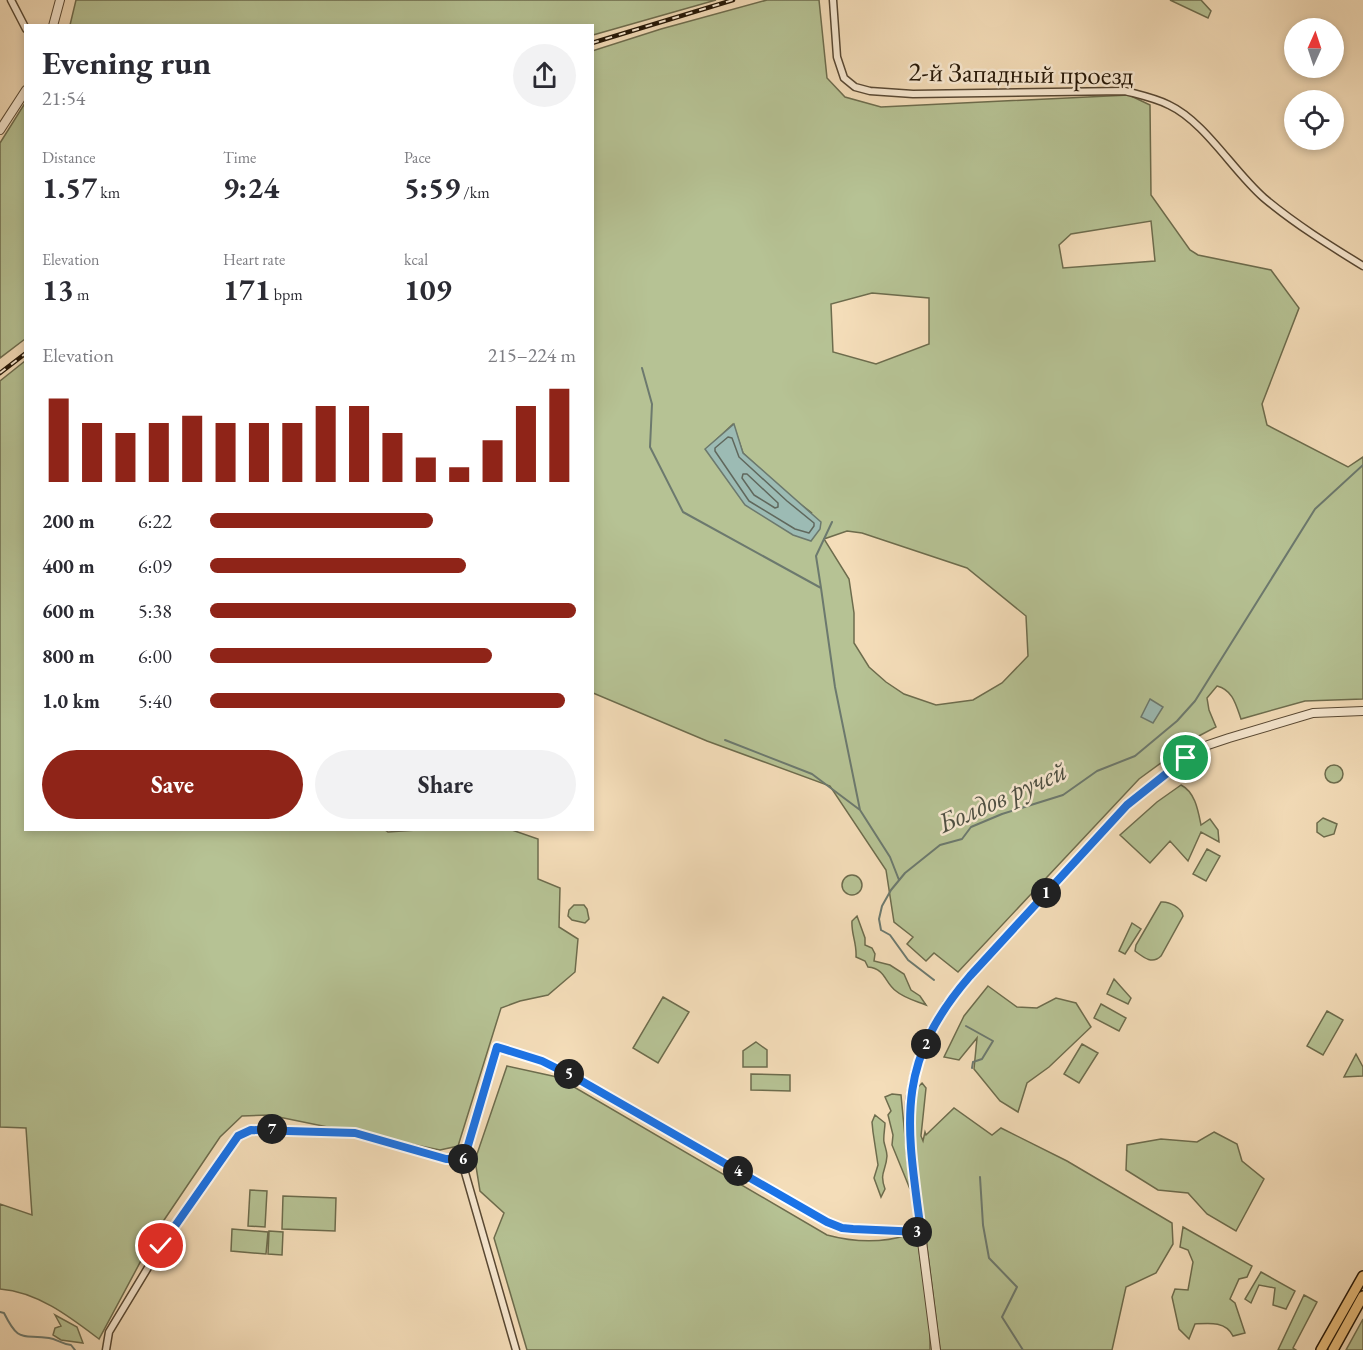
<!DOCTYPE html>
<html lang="en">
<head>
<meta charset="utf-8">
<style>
  :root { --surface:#fff; --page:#f2f2f3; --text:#2b2b33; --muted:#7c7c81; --accent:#8f2418 }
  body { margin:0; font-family:"EB Garamond",serif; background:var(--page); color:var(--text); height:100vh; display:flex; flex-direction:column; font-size:22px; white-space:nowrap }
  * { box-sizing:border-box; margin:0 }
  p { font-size:20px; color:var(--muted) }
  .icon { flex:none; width:33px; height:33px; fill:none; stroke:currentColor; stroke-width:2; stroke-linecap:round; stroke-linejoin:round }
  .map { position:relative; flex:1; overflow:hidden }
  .side { position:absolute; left:24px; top:24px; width:570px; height:807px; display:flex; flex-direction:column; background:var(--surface); border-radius:0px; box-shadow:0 3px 9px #0003 }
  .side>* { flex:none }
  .needle { width:39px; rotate:3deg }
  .tools { position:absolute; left:1284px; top:18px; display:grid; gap:12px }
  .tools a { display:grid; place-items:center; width:60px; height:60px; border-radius:50%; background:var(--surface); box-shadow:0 3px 9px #0003; font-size:30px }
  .pin { position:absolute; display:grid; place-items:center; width:51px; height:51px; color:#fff; margin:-26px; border:3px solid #fff; border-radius:50%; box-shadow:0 2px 6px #0007 }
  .km { position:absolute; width:30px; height:30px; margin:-15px; border-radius:50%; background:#222; color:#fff; font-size:16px; line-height:30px; text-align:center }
  .round { display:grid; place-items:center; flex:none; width:63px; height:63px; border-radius:32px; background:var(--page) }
  .summary { display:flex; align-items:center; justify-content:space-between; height:102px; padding:0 18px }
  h1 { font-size:33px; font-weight:700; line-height:45px }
  .figures { display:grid; grid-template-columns:repeat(3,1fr); gap:9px; height:102px; padding:6px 18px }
  .figures div { display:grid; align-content:center }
  .figures b { font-size:30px; font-weight:700 }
  .figures small { font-size:16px; font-weight:400 }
  .figures p { font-size:16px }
  .chart { height:168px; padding:12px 18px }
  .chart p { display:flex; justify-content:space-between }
  .chart svg { width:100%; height:108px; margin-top:6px; stroke:var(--accent); stroke-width:6 }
  .cta { display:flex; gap:12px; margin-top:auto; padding:12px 18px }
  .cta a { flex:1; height:69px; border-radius:36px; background:var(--accent); color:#fff; font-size:24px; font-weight:700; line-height:69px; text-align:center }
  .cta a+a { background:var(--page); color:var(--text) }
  ul { padding:0 18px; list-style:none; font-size:20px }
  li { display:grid; grid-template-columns:96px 72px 1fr; align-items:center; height:45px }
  li i { height:15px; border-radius:8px; background:var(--accent) }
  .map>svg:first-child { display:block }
  .green { fill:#b6c294; stroke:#6d6c4d; stroke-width:1.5; fill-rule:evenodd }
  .water { fill:#9cbbb4; stroke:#6c796e; stroke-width:1.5 }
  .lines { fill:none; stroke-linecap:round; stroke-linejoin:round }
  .shore { stroke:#60685d; stroke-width:1.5 }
  .stream { stroke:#6c796e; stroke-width:2 }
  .minor-casing { stroke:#584833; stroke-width:9 }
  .tertiary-casing { stroke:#584833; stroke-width:10 }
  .primary-casing { stroke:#241606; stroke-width:12 }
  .minor { stroke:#f8e9d2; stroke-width:6 }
  .tertiary { stroke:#f8e9d2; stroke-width:8 }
  .primary { stroke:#eabe7c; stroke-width:9 }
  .rail-casing { stroke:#241606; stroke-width:4.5 }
  .rail { stroke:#f8e9d2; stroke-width:2; stroke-dasharray:7; stroke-linecap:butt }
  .route-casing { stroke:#fff; stroke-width:12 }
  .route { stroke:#1a73e8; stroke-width:8 }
  .labels { text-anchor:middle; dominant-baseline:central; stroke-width:5; stroke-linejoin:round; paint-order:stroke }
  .street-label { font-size:27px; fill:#241606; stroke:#f8e9d2 }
  .water-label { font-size:28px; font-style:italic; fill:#4e5043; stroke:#f8e9d2 }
</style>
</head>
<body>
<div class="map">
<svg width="1363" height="1350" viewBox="0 0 1363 1350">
  <rect width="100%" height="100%" fill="#f4ddb9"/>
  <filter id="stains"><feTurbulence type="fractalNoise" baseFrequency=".00333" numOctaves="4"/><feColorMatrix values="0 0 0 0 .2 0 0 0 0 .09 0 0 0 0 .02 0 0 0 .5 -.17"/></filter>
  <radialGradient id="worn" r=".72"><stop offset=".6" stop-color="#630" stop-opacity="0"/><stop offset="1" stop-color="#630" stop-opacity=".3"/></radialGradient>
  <path class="green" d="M76,0H716L593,35L592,26L70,25Z
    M767,0H819L827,78L845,97L881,107L1129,95L1150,105L1151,195L1190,250L1198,255L1271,270L1299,308L1262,404L1267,425L1348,467L1363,457V699L1305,701L1241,719C1236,705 1233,690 1217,686L1207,698L1209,710L1216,727L1195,738L1139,779L958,972L934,953L926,961L907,944L913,937L894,922L886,870L830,786L707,741L593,693L592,51L661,29ZM1151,221L1155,261L1063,268L1059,245L1071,234ZM872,293L929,298V344L876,364L833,352L831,304ZM733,424L743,453L791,497L812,513L706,449ZM847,531L862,533L967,568L1026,616L1028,656L1002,683L973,700L936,705L904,694L886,682L869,667L854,643V613L849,579L824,539Z
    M1170,0H1201L1211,11L1208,18Z
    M25,103V339L0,358V143Z
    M25,361L26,830H385L388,832L417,830H512L538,839V879L560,888L559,927L578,939L575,972L548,995L520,1001L501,1008L458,1146L440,1150L269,1115L242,1116L220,1137L158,1229L99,1339C70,1317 38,1292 0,1289V1204L32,1215L26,1128L0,1127V381Z
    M1325 774a9 9 0 1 1 18 0a9 9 0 1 1-18 0Z
    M1181,785C1195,792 1198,810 1201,825L1210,819L1218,830L1219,842L1201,832L1188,861L1170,841L1150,863L1120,835L1157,802Z
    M1323,818L1337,824L1334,834L1324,837L1317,832V823Z
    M1207,849L1220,856L1206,881L1193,874Z
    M842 885a10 10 0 1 1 20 0a10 10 0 1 1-20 0Z
    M1161,902C1169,901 1182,908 1183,916L1161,956C1152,965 1143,957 1135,951L1136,945Z
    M574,905H584L587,909L589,919L585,923L572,920L568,916L569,910Z
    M857,916L865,938V945L872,948L875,954L874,961L890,965L904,974L911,990L920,996L926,1005C916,1001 904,998 896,991C884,982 886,969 868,967L865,961L856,957C857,943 851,934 852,921Z
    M1132,923L1141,929L1125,954L1119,951Z
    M1114,979L1131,998L1128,1004L1107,994Z
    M988,986L1017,1007L1037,1008L1056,998L1076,1003L1091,1027L1049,1067L1027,1083L1018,1112L1000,1101L974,1069L977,1038L959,1060L944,1057L964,1016Z
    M663,997L689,1012L658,1063L633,1048Z
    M1101,1004L1126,1018L1119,1031L1094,1018Z
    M1327,1011L1343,1020L1323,1055L1307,1046Z
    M756,1042L767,1050V1067H743V1051Z
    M1082,1044L1098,1053L1079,1083L1064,1074Z
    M1356,1054L1363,1067V1076L1344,1077Z
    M507,1066L557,1077L827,1235C853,1242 882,1243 908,1235L915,1238L918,1243L930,1326V1350H527L494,1238L504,1213L480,1191L475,1160Z
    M751,1074L790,1075V1091L751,1090Z
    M922,1083L926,1088L921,1136L923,1141L925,1132L926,1135L954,1108L992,1135L1001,1128L1067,1161L1172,1223L1173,1244L1156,1273L1126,1287L1112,1350H940L916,1160L913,1126L917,1088Z
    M892,1094L901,1095L910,1189L892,1145L893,1135L888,1115L891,1111L885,1097Z
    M875,1115L885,1123C885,1129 883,1137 884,1142C885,1147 887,1151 887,1156C886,1172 879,1172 885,1189L881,1197L874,1178L878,1165L873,1132L872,1122Z
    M1214,1132L1237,1144L1242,1161L1264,1179L1236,1231L1207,1214L1188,1193L1158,1190L1126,1170L1127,1145L1161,1139L1197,1142Z
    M250,1190L267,1191L265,1227L248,1226Z
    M283,1196L336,1198L335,1231L282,1229Z
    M1183,1227L1252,1266L1247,1277L1239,1279L1230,1299L1235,1303L1245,1333L1233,1336C1226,1321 1209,1323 1195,1324L1189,1339L1179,1329L1172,1297L1175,1289L1188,1290L1193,1262L1188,1250L1180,1247Z
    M232,1229L268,1232L266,1254L231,1251Z
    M269,1231L283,1232L282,1255L268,1254Z
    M1261,1272L1295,1291L1286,1309L1273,1305L1275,1288L1259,1285L1251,1303L1245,1299Z
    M1304,1295L1317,1302L1293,1348L1296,1350H1278Z
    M55,1315L77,1327L83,1343L61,1340L53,1335L55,1328L61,1326Z
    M1363,1319V1350H1346Z"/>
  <path class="water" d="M734,424L743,453L821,522L820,529L811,541L793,535L745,505L705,449Z
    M1150,699L1163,707L1153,723L1141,717Z"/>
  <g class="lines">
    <path class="shore" d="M728,437L732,438L739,457L787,501L814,523V526L809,533L795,529L749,501L715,451V448Z
      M743,474H747L778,503V507L775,508L754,495L742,478Z"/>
    <path class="stream" d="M642,368L652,404L650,447L683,512L821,588L835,687L860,810
      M821,588L816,556L832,522
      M725,740L812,774L860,810L890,857L899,880
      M934,980L908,960L890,935L881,930L879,919L882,906L891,890L905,873L940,845L962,839L971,827L1002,814L1063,795L1097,771L1135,756L1177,721L1195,701L1315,509L1363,465
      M966,1026L993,1041L982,1059L973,1062L972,1068
      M980,1177L983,1225L989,1258L1017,1287L1002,1317L1023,1350
      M0,1312L4,1313C19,1343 21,1334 49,1338C57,1339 61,1344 71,1345L75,1350"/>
    <defs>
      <path id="minor" d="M11,0L26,29
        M833,0L837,57L844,78L855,87L870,91L913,94L1125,91C1140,95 1155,98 1169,105C1205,122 1233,171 1264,198C1295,224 1329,245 1363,266
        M106,1350L109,1332L161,1246L238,1136L251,1130L355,1133L446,1159H464
        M516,1350L464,1169V1156L497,1047L542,1061L578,1079L827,1222L842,1228L853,1229L921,1232"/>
      <path id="tertiary" d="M53,26L60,0
        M0,130L26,90
        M936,1350L911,1156L909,1123L910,1100L915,1073L930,1032L947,1004L970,977L1127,805L1186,758L1208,745L1229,738L1313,713L1363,711"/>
      <path id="primary" d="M1321,1350L1363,1276
        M1333,1350L1363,1296"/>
    </defs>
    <use href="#minor" class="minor-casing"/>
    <use href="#tertiary" class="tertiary-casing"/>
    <use href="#primary" class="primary-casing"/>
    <use href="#minor" class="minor"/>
    <use href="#tertiary" class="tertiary"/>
    <use href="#primary" class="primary"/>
    <defs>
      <path id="rail" d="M592,43L733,0
        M0,373L26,353"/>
    </defs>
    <use href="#rail" class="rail-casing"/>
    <use href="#rail" class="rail"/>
  </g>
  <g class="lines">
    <defs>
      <path id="route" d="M161,1246L238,1136L251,1130L355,1133L446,1159H464L497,1047L542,1061L578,1079L827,1222L842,1228L853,1229L921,1232C907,1125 893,1065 970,976L1127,805L1186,758"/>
    </defs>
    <use href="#route" class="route-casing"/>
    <use href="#route" class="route"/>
  </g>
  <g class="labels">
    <g class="street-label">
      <text transform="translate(1021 73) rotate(1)">2-й Западный проезд</text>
    </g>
    <g class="water-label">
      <text transform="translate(1002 796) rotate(-24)">Болдов ручей</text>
    </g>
  </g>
  <rect width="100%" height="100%" filter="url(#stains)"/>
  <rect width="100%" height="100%" fill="url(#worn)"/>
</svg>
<div class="tools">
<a><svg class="needle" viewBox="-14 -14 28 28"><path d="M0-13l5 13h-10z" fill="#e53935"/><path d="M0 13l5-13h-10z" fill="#7c7c81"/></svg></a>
<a><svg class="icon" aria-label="locate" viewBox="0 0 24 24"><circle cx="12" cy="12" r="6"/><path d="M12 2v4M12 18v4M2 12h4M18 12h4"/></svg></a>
</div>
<div class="pin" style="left:1186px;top:758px;background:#1e9e55"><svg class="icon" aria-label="arrive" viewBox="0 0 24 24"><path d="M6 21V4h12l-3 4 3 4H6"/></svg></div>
<div class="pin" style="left:161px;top:1246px;background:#d93025"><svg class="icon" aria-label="check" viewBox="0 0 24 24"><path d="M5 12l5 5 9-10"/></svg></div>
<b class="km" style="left:1046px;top:893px">1</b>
<b class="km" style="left:926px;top:1044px">2</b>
<b class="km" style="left:917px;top:1232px">3</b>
<b class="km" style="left:738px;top:1171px">4</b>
<b class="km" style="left:569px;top:1074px">5</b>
<b class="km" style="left:463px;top:1159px">6</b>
<b class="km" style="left:272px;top:1129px">7</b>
<section class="side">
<div class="summary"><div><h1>Evening run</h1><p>21:54</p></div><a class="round"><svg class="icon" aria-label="share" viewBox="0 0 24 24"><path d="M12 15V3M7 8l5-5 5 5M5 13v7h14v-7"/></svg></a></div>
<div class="figures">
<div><p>Distance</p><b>1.57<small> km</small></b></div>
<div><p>Time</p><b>9:24</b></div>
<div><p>Pace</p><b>5:59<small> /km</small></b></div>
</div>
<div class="figures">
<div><p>Elevation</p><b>13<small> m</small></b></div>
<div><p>Heart rate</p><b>171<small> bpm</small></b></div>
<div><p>kcal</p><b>109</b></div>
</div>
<div class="chart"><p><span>Elevation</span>215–224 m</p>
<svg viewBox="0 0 160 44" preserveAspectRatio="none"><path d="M5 44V10M15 44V20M25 44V24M35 44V20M45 44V17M55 44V20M65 44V20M75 44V20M85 44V13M95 44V13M105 44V24M115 44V34M125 44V38M135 44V27M145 44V13M155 44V6"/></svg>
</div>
<ul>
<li><b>200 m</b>6:22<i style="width:61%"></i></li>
<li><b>400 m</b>6:09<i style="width:70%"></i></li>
<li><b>600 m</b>5:38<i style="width:100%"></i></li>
<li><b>800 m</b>6:00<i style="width:77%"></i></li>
<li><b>1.0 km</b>5:40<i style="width:97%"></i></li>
</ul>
<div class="cta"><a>Save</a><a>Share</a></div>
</section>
</div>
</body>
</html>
